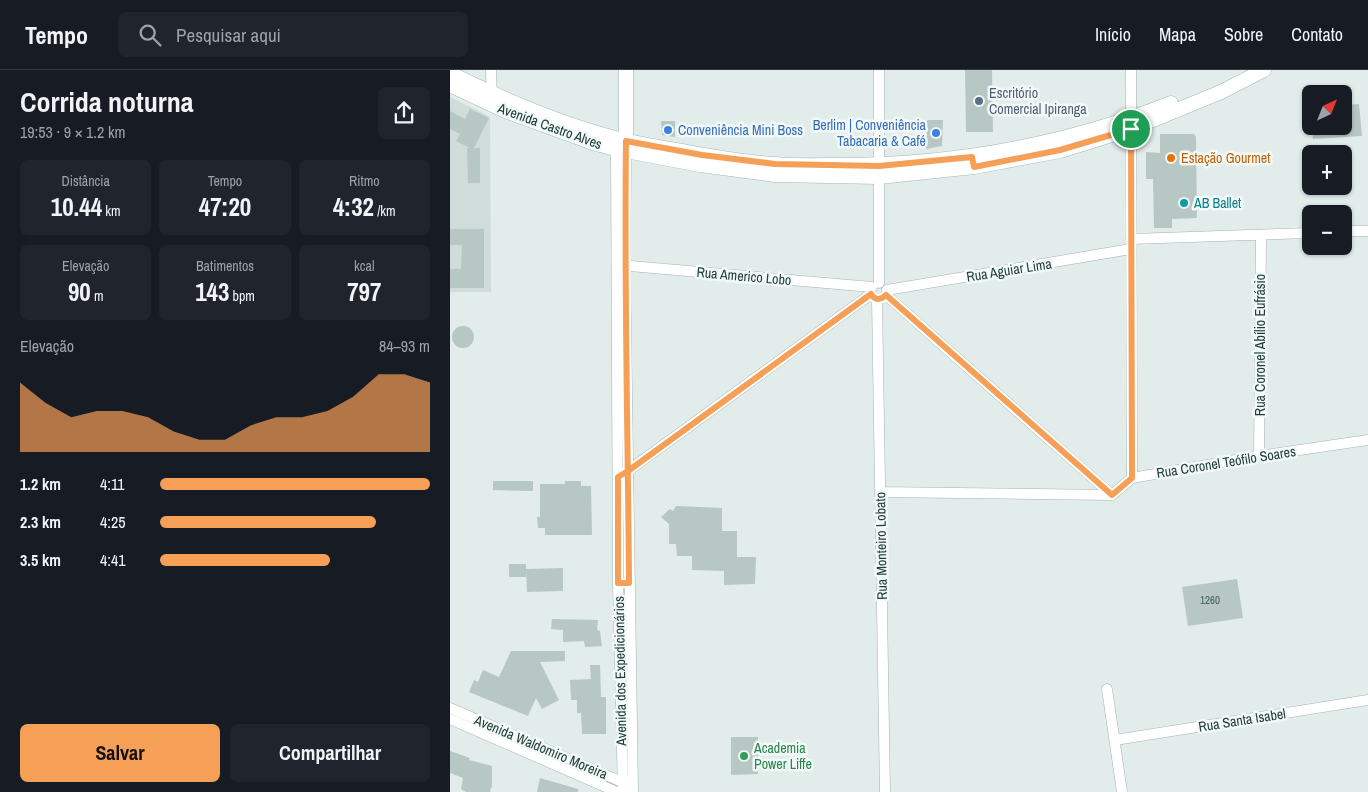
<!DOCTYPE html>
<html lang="pt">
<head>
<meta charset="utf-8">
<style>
  :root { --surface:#171b24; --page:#20242c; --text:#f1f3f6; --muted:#9ea1a6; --line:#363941; --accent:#f69f57 }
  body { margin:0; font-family:"Archivo Narrow",sans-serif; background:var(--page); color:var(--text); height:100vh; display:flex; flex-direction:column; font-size:19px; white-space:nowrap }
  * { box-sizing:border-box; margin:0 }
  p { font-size:16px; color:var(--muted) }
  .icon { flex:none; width:28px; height:28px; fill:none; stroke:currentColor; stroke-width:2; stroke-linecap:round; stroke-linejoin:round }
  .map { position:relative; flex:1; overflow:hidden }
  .drawer { display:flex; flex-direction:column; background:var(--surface); width:450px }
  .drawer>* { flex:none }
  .needle { width:32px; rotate:43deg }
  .buttons { position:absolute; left:852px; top:15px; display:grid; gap:10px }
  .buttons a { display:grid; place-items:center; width:50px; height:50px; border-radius:8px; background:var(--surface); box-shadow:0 1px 4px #0004; font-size:25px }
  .pin { position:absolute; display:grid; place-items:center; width:42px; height:42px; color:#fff; margin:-21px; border:2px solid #fff; border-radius:50%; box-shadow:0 1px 5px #0007 }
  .round { display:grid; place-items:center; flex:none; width:52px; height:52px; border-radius:8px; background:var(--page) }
  .head { display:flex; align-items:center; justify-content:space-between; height:85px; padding:0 20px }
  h1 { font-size:28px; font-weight:700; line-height:38px }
  .metrics { display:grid; grid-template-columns:repeat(3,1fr); gap:8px; height:85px; padding:5px 20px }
  .metrics div { display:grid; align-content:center; border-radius:8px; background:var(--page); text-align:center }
  .metrics b { font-size:25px; font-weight:700 }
  .metrics small { font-size:14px; font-weight:400 }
  .metrics p { font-size:14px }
  .chart { height:140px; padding:10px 20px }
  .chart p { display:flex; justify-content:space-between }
  .chart svg { width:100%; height:90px; margin-top:5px; fill:var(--accent); opacity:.7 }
  .cta { display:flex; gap:10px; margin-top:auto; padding:10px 20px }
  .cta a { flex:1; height:58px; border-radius:8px; background:var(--accent); color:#111; font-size:20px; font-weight:700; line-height:58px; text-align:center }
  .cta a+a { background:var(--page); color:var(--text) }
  ul { padding:0 20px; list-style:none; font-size:16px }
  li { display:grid; grid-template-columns:80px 60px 1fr; align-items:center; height:38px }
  li i { height:12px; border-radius:6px; background:var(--accent) }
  header { display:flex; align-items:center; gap:30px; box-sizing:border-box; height:70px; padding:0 25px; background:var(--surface); border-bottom:1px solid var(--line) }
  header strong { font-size:24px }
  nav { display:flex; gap:28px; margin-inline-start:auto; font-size:18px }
  .search { width:350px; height:45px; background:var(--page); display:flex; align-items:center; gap:12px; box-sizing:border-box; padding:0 18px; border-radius:8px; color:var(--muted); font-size:19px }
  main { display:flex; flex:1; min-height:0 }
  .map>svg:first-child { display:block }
  .built { fill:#d0dcd9 }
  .building { fill:#b7c7c4 }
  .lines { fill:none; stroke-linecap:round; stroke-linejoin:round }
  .street-casing { stroke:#a4b4b2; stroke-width:11 }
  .secondary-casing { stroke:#a0b9b5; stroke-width:15 }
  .street { stroke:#fff; stroke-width:10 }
  .secondary { stroke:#fff; stroke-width:14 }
  .route-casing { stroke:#fff; stroke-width:10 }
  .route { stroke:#f69f57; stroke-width:6 }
  .service-dot { fill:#5c6f8a; stroke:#f2f9f7; stroke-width:2 }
  .shop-dot { fill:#3f7fe0; stroke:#f2f9f7; stroke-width:2 }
  .food-dot { fill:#e8710a; stroke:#f2f9f7; stroke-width:2 }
  .culture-dot { fill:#0f9aa8; stroke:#f2f9f7; stroke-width:2 }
  .leisure-dot { fill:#2e9e5b; stroke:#f2f9f7; stroke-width:2 }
  .labels { text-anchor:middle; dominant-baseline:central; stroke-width:5; stroke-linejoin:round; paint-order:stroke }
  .number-label { font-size:11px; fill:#46605e }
  .service-label { font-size:14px; fill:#4e5e75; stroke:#f2f9f7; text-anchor:start }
  .shop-label { font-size:14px; fill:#366cbe; stroke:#f2f9f7; text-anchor:end }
  .street-label { font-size:14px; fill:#213e3c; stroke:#f2f9f7 }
  .food-label { font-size:14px; fill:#c56008; stroke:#f2f9f7; text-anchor:start }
  .culture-label { font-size:14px; fill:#0d838f; stroke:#f2f9f7; text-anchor:start }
  .leisure-label { font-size:14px; fill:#27864d; stroke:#f2f9f7; text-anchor:start }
</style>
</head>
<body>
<header>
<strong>Tempo</strong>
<div class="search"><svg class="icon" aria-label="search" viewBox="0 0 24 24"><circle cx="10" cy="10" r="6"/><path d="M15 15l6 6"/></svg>Pesquisar aqui</div>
<nav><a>Início</a><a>Mapa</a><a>Sobre</a><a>Contato</a></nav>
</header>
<main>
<section class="drawer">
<div class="head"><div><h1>Corrida noturna</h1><p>19:53 · 9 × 1.2 km</p></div><a class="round"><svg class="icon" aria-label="share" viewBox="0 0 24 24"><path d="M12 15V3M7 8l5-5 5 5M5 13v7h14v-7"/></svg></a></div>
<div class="metrics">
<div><p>Distância</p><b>10.44<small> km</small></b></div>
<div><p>Tempo</p><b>47:20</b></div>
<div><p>Ritmo</p><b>4:32<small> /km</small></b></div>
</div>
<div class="metrics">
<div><p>Elevação</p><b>90<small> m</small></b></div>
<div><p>Batimentos</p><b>143<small> bpm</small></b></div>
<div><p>kcal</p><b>797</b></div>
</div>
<div class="chart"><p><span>Elevação</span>84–93 m</p>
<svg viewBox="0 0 160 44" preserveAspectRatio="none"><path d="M0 44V10L10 20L20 27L30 24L40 24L50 27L60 34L70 38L80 38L90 31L100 27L110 27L120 24L130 17L140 6L150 6L160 10V44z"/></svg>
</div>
<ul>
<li><b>1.2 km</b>4:11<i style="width:100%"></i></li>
<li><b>2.3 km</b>4:25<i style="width:80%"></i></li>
<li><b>3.5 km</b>4:41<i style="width:63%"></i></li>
</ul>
<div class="cta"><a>Salvar</a><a>Compartilhar</a></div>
</section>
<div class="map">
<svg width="918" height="722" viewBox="0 0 918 722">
  <rect width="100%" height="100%" fill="#e2ecea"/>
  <path class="built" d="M0,27L40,47L41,222H0Z"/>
  <path class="building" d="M515,0H542L543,62H516Z
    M909,34L912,66L863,69L862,56H894V35Z
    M20,39L39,48L24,78H30V113H18L17,78H20L6,71L10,64L0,59V41L15,49Z
    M477,50H493L492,76L476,79Z
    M211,51H225V67L212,65Z
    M710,64H744L746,67L747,148L722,149V158H704L703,109H696V82L710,83Z
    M0,159H34V218H0V199H11L12,175H0Z
    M2 267a11 11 0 1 1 22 0a11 11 0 1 1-22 0Z
    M43,411H83V421L43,420Z
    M115,411H131V416H141L142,465H95V458H88L87,447H90V414H115Z
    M226,436L272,438V461H287V487H306L305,514L274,515V501L242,500V486H227L226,474H219V454L211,447L220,439L223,441Z
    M59,494H76V507H59Z
    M113,498V521L77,522L76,499Z
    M787,509L793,548L738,556L732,517Z
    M102,549L148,550L147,560L150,561L152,576L135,577L134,571L113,572V560L101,559Z
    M61,581H115V591L90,592L109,630L92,639L86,628L78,646L19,622L24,610L28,612L33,600L49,607Z
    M140,595H150L151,627H156V664H132L131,643H127V630H121L120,610L141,609Z
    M281,667H308V704L281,705Z
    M0,681L20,688L19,690L42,696V718L41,717L40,722H16L11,719L13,708L0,703Z
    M90,708L128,719V722H87Z"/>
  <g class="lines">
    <defs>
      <path id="street" d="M41,0L42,29
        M429,0V213
        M681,0L682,408
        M166,79L168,513L173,722
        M176,81L175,195L183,722
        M894,161H918
        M681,169L861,163
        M169,195L422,217
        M437,220L681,179
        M436,225L662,425
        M427,229L435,722
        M809,386L811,165
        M175,403L421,224
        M430,422L662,425L682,408L809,386L918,370
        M657,619L672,722
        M0,638L172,712L177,713
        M0,649L167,722
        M665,670L918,630"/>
      <path id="secondary" d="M0,3C54,30 110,54 169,69C186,73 203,76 220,79C255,85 290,92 325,94C342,96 360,95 378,95C497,96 610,77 721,33
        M0,15L55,41L143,73L166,79L250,95L325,105L429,107L524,97L610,81L681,59L771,22L814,0
        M176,80V0"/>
    </defs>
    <use href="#street" class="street-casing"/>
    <use href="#secondary" class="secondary-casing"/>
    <use href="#street" class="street"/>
    <use href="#secondary" class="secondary"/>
  </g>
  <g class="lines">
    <defs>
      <path id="route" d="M681,59L610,80L524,97L522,87L429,96L325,94L252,85L176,71C174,218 178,366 179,513H168V407L178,401L421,224C425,231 431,230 436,225L662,425L682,408L681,59"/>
    </defs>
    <use href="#route" class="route-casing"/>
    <use href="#route" class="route"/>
  </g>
  <circle class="service-dot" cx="529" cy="31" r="5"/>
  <g class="shop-dot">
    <circle cx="218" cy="60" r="5"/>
    <circle cx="486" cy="63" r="5"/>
  </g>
  <circle class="food-dot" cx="721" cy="88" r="5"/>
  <circle class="culture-dot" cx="734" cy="133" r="5"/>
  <circle class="leisure-dot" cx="294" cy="686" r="5"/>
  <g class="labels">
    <g class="number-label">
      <text x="760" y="530">1260</text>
    </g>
    <g class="service-label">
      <text x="539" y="23">Escritório<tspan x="539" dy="16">Comercial Ipiranga</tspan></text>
    </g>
    <g class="shop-label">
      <text x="476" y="55">Berlim | Conveniência<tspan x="476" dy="16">Tabacaria &amp; Café</tspan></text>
      <text x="228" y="60" text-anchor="start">Conveniência Mini Boss</text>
    </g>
    <g class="street-label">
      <text transform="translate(100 56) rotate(20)">Avenida Castro Alves</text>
      <text transform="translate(559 200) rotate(-9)">Rua Aguiar Lima</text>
      <text transform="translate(294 206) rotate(5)">Rua Americo Lobo</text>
      <text transform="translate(810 275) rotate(-90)">Rua Coronel Abílio Eufrásio</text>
      <text transform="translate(776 392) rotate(-9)">Rua Coronel Teófilo Soares</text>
      <text transform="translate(431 476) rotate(-91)">Rua Monteiro Lobato</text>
      <text transform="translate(170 601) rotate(-91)">Avenida dos Expedicionários</text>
      <text transform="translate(792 650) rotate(-9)">Rua Santa Isabel</text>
      <text transform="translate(91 677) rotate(23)">Avenida Waldomiro Moreira</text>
    </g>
    <g class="food-label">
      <text x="731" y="88">Estação Gourmet</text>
    </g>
    <g class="culture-label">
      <text x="744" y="133">AB Ballet</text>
    </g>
    <g class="leisure-label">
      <text x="304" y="678">Academia<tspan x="304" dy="16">Power Liffe</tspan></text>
    </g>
  </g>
</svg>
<div class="buttons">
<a><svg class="needle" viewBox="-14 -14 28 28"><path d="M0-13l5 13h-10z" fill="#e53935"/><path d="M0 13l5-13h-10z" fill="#9ea1a6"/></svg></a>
<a>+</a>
<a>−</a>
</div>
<div class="pin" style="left:681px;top:59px;background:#1e9e55"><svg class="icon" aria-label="arrive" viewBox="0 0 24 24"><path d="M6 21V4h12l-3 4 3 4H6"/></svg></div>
</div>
</main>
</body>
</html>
